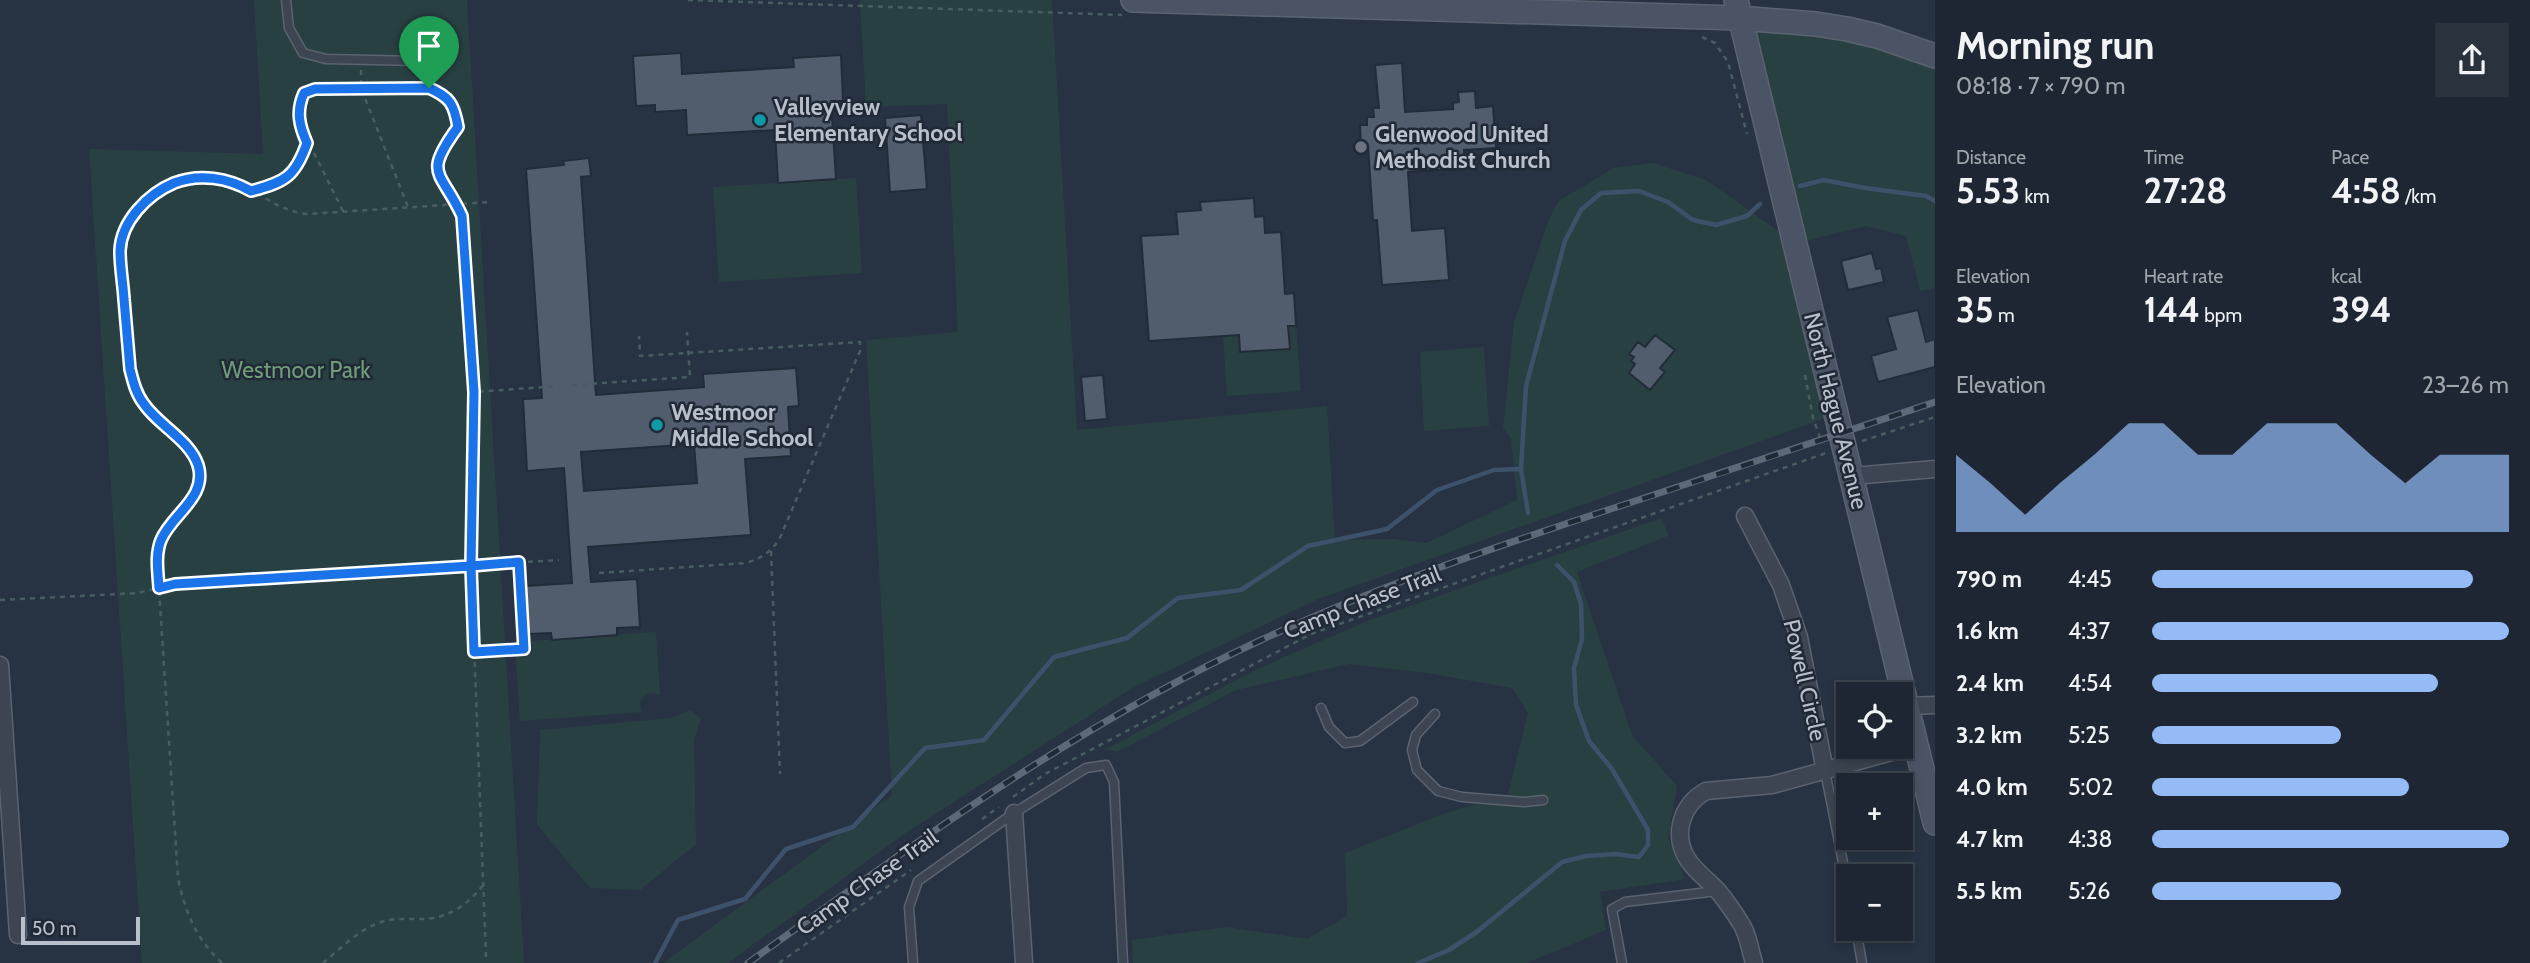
<!DOCTYPE html>
<html lang="en">
<head>
<meta charset="utf-8">
<style>
  :root { --surface:#1d2632; --page:#2a323e; --text:#f1f3f6; --muted:#a0a5ac; --line:#3b434d; --accent:#94bbf5 }
  body { margin:0; font-family:Cabin,sans-serif; background:var(--page); color:var(--text); height:100vh; display:flex; flex-direction:column; font-size:26px; white-space:nowrap }
  * { box-sizing:border-box; margin:0 }
  p { font-size:23px; color:var(--muted) }
  .icon { flex:none; width:38px; height:38px; fill:none; stroke:currentColor; stroke-width:2; stroke-linecap:round; stroke-linejoin:round }
  .map { position:relative; flex:1; overflow:hidden }
  .drawer { display:flex; flex-direction:column; background:var(--surface); width:595px }
  .drawer>* { flex:none }
  .fabs { position:absolute; left:1836px; top:682px; display:grid; gap:14px }
  .fabs a { display:grid; place-items:center; width:77px; height:77px; border-radius:0px; background:var(--surface); box-shadow:0 4px 10px #0003,0 0 0 2px var(--line); font-size:35px }
  .scale { position:absolute; left:21px; bottom:18px; width:119px; box-sizing:border-box; padding-left:7px; border:4px solid #b9c0cb; border-top:0; font-size:19px; line-height:24px; white-space:nowrap; color:#b9c0cb; -webkit-text-stroke:5px #202a37; paint-order:stroke }
  .pin { position:absolute; display:grid; place-items:center; width:60px; height:60px; color:#fff; margin:-72px -30px; border-radius:50% 50% 50% 0; rotate:-45deg; box-shadow:0 0 7px #0007 }
  .pin .icon { rotate:45deg }
  .round { display:grid; place-items:center; flex:none; width:74px; height:74px; border-radius:0px; background:var(--page) }
  .summary { display:flex; align-items:center; justify-content:space-between; height:119px; padding:0 21px }
  h1 { font-size:38px; font-weight:700; line-height:52px }
  .metrics { display:grid; grid-template-columns:repeat(3,1fr); gap:10px; height:119px; padding:7px 21px }
  .metrics div { display:grid; align-content:center }
  .metrics b { font-size:35px; font-weight:700 }
  .metrics small { font-size:19px; font-weight:400 }
  .metrics p { font-size:19px }
  .chart { height:196px; padding:14px 21px }
  .chart p { display:flex; justify-content:space-between }
  .chart svg { width:100%; height:126px; margin-top:7px; fill:var(--accent); opacity:.7 }
  ul { padding:0 21px; list-style:none; font-size:23px }
  li { display:grid; grid-template-columns:112px 84px 1fr; align-items:center; height:52px }
  li i { height:18px; border-radius:9px; background:var(--accent) }
  main { display:flex; flex:1; min-height:0 }
  .map>svg:first-child { display:block }
  .green { fill:#294043 }
  .lines { fill:none; stroke-linecap:round; stroke-linejoin:round }
  .stream { stroke:#3e516a; stroke-width:4.5 }
  .building { fill:#515c6d; stroke:#222c39; stroke-width:2; fill-rule:evenodd }
  .lane-casing { stroke:#5a636f; stroke-width:11 }
  .street-casing { stroke:#5a636f; stroke-width:19 }
  .secondary-casing { stroke:#5a636f; stroke-width:26 }
  .path { stroke:#485d5f; stroke-width:2.5; stroke-dasharray:5 5; stroke-linecap:butt }
  .lane { stroke:#3c4551; stroke-width:8 }
  .street { stroke:#3c4551; stroke-width:16 }
  .secondary { stroke:#4a5464; stroke-width:23 }
  .rail-casing { stroke:#5e6978; stroke-width:7 }
  .rail { stroke:#202a37; stroke-width:4.5; stroke-dasharray:13; stroke-linecap:butt }
  .route-casing { stroke:#fff; stroke-width:14 }
  .route { stroke:#1a73e8; stroke-width:9 }
  .culture-dot { fill:#0f9aa8; stroke:#202a37; stroke-width:2.5 }
  .worship-dot { fill:#6b7280; stroke:#202a37; stroke-width:2.5 }
  .labels { text-anchor:middle; dominant-baseline:central; stroke-width:5; stroke-linejoin:round; paint-order:stroke }
  .poi-label { font-size:23px; font-weight:bold; fill:#b9c0cb; stroke:#202a37; text-anchor:start }
  .park-label { font-size:23px; fill:#719c7a; stroke:#202a37 }
  .street-label { font-size:23px; fill:#b9c0cb; stroke:#202a37 }
</style>
</head>
<body>
<main>
<div class="map">
<svg width="1935" height="963" viewBox="0 0 1935 963">
  <rect width="100%" height="100%" fill="#273342"/>
  <path class="green" d="M254,0H467L524,963H142L89,149L263,154Z
    M860,0H1052L1077,430L1327,406L1335,540L1393,539L1426,543L1517,500L1511,439L1503,428L1514,322L1549,219L1559,201L1614,168L1653,163L1706,180L1794,242L1739,18L1935,56V288L1920,291L1906,236L1866,226L1796,243L1837,414L1318,599L1132,688L904,834L728,963H663L892,795L866,340L958,332L947,104L866,107Z
    M856,178L862,273L719,282L713,187Z
    M1296,326L1301,391L1227,396L1223,336L1226,330Z
    M1484,347L1489,426L1424,431L1420,352Z
    M1662,518L1668,536L1577,572L1632,735L1677,786L1668,838L1685,879L1600,892L1606,930L1527,963H1133L1132,940L1226,927L1307,939L1347,916L1345,853L1443,814L1508,795L1528,713L1512,688L1427,673L1349,664L1236,690L1117,752L1106,749L1257,669L1370,620Z
    M656,632L660,695C650,692 645,693 640,702L642,712L520,721L515,642Z
    M690,710L701,718L694,740L696,844L640,890L590,888L537,825L540,730L672,718Z"/>
  <g class="lines">
    <path class="stream" d="M1800,186L1824,180L1865,188L1926,196L1935,201
      M1528,513L1521,469L1526,386L1565,241L1581,210L1601,193L1639,191L1668,202L1693,220L1716,225L1747,216L1760,204
      M655,963L678,920L745,899L786,849L853,827L925,748L984,740L1054,657L1127,638L1178,598L1241,590L1308,546L1387,529L1437,490L1494,470L1521,469
      M1418,963L1449,950L1478,931L1562,862L1586,856L1615,854L1639,857L1648,845V830L1612,769L1589,741L1576,705L1574,668L1582,639L1581,604L1574,582L1557,565"/>
  </g>
  <path class="building" d="M681,53L682,74L794,67L793,58L841,55L843,101H831L836,179L778,183L775,130L687,135L686,110L655,112V105L636,106L633,56Z
    M1402,63L1405,112L1453,109V103L1459,102L1458,92L1475,91L1476,108L1493,106L1496,148L1464,150L1465,168L1408,172L1412,231L1445,228L1449,280L1382,285L1377,220H1373L1368,146L1361,147L1360,125H1367V117H1374L1373,108H1379L1375,65Z
    M921,115L927,189L890,192L885,118Z
    M589,158L591,176L581,177L596,395L704,387L703,374L796,368L799,406L788,407L791,456L745,459L751,535L588,547L591,582L637,579L640,627L617,628V635L552,640L551,633L528,634L526,586L572,583L564,468L527,471L523,399L542,398L526,169L564,165L563,161ZM694,444L697,483L584,491L581,452Z
    M1254,198L1255,217L1264,216L1265,233L1281,232L1285,294L1294,293L1296,326H1288L1290,349L1240,352L1239,335L1149,341L1141,236L1178,234L1176,212L1201,210L1200,202Z
    M1872,253L1876,269L1881,268L1884,282L1848,290L1841,261Z
    M1918,310L1926,342L1935,339V367L1878,382L1871,356L1896,349L1887,317Z
    M1655,335L1675,350L1660,368L1665,372L1650,390L1629,373L1635,364L1631,361L1634,357L1629,354L1638,342L1645,347Z
    M1103,375L1107,419L1085,421L1081,377Z"/>
  <g class="lines">
    <defs>
      <path id="lane" d="M286,0L289,28L303,53L326,59L420,61
        M1321,708L1329,727L1345,743L1360,741L1413,702
        M1435,714L1416,735L1412,750L1417,770L1438,791L1462,797L1524,802L1543,800
        M1825,771L1848,888
        M1856,929L1862,963
        M913,963L909,907L918,881L1014,813L1086,768L1106,765L1114,782L1123,963
        M1622,963L1612,909L1625,902L1717,891"/>
      <path id="street" d="M1853,476L1935,469
        M1745,516L1781,585L1799,637L1825,771
        M0,665L18,935
        M1908,706L1935,705
        M1014,813L1024,963
        M1754,963C1750,950 1748,933 1740,922C1734,912 1726,901 1718,891C1708,880 1696,872 1688,860C1672,835 1681,805 1706,791L1772,785L1917,745"/>
      <path id="secondary" d="M1133,0L1739,18L1816,24L1847,29L1877,36L1935,56
        M1736,0L1935,823"/>
    </defs>
    <use href="#lane" class="lane-casing"/>
    <use href="#street" class="street-casing"/>
    <use href="#secondary" class="secondary-casing"/>
    <path class="path" d="M688,0L1122,15
      M1702,37L1715,43L1728,62L1747,134
      M361,70V88L408,207
      M254,190C286,182 296,176 307,143
      M343,211L298,121L299,104L304,93L315,89L429,88C450,97 454,104 458,127C421,175 441,170 462,216L474,392
      M1805,375L1813,418L1822,443
      M572,385L690,377L687,332
      M1862,441L1935,417
      M771,551L780,774
      M599,573L746,563C762,558 769,553 779,540L860,351V342L640,356L639,336
      M0,600L138,593L175,584L559,560
      M474,652L524,649L518,562
      M1013,797L1045,774L1311,634L1826,453
      M982,819L999,807
      M486,957L471,566L474,392L559,386
      M222,963C196,939 185,912 178,878L157,559C158,550 160,541 165,533C175,515 197,502 200,480C203,447 160,427 143,404C136,393 133,381 130,369L120,249C132,200 178,165 230,181C260,190 273,210 308,214L490,202
      M323,963C340,949 359,929 381,922C393,918 406,919 418,919C446,920 467,906 483,885
      M779,963L911,870"/>
    <use href="#lane" class="lane"/>
    <use href="#street" class="street"/>
    <use href="#secondary" class="secondary"/>
    <defs>
      <path id="rail" d="M748,963C912,845 1075,726 1259,641C1375,587 1498,546 1620,506C1725,472 1830,437 1935,402"/>
    </defs>
    <use href="#rail" class="rail-casing"/>
    <use href="#rail" class="rail"/>
  </g>
  <g class="lines">
    <defs>
      <path id="route" d="M429,88L315,89L304,93C296,111 299,125 307,143C295,177 285,182 251,191C228,178 200,173 174,183C148,194 121,221 120,251C120,267 123,283 124,299C126,322 128,346 130,369C133,381 136,394 144,404C158,425 190,440 198,465C208,497 172,514 161,540C155,555 158,572 159,588L175,584L471,566L519,562L524,649L474,652L471,566L474,392L462,216C441,170 422,176 458,127C454,104 450,97 429,88"/>
    </defs>
    <use href="#route" class="route-casing"/>
    <use href="#route" class="route"/>
  </g>
  <g class="culture-dot">
    <circle cx="760" cy="120" r="7"/>
    <circle cx="657" cy="425" r="7"/>
  </g>
  <circle class="worship-dot" cx="1361" cy="147" r="7"/>
  <g class="labels">
    <g class="poi-label">
      <text x="774" y="107">Valleyview<tspan x="774" dy="26">Elementary School</tspan></text>
      <text x="1375" y="134">Glenwood United<tspan x="1375" dy="26">Methodist Church</tspan></text>
      <text x="671" y="412">Westmoor<tspan x="671" dy="26">Middle School</tspan></text>
    </g>
    <g class="park-label">
      <text x="296" y="370">Westmoor Park</text>
    </g>
    <g class="street-label">
      <text transform="translate(1836 411) rotate(76)">North Hague Avenue</text>
      <text transform="translate(1362 602) rotate(-21)">Camp Chase Trail</text>
      <text transform="translate(1805 680) rotate(77)">Powell Circle</text>
      <text transform="translate(867 882) rotate(-35)">Camp Chase Trail</text>
    </g>
  </g>
</svg>
<div class="fabs">
<a><svg class="icon" aria-label="locate" viewBox="0 0 24 24"><circle cx="12" cy="12" r="6"/><path d="M12 2v4M12 18v4M2 12h4M18 12h4"/></svg></a>
<a>+</a>
<a>−</a>
</div>
<div class="scale">50 m</div>
<div class="pin" style="left:429px;top:88px;background:#1e9e55"><svg class="icon" aria-label="arrive" viewBox="0 0 24 24"><path d="M6 21V4h12l-3 4 3 4H6"/></svg></div>
</div>
<section class="drawer">
<div class="summary"><div><h1>Morning run</h1><p>08:18 · 7 × 790 m</p></div><a class="round"><svg class="icon" aria-label="share" viewBox="0 0 24 24"><path d="M12 15V3M7 8l5-5 5 5M5 13v7h14v-7"/></svg></a></div>
<div class="metrics">
<div><p>Distance</p><b>5.53<small> km</small></b></div>
<div><p>Time</p><b>27:28</b></div>
<div><p>Pace</p><b>4:58<small> /km</small></b></div>
</div>
<div class="metrics">
<div><p>Elevation</p><b>35<small> m</small></b></div>
<div><p>Heart rate</p><b>144<small> bpm</small></b></div>
<div><p>kcal</p><b>394</b></div>
</div>
<div class="chart"><p><span>Elevation</span>23–26 m</p>
<svg viewBox="0 0 160 44" preserveAspectRatio="none"><path d="M0 44V17L10 27L20 38L30 27L40 17L50 6L60 6L70 17L80 17L90 6L100 6L110 6L120 17L130 27L140 17L150 17L160 17V44z"/></svg>
</div>
<ul>
<li><b>790 m</b>4:45<i style="width:90%"></i></li>
<li><b>1.6 km</b>4:37<i style="width:100%"></i></li>
<li><b>2.4 km</b>4:54<i style="width:80%"></i></li>
<li><b>3.2 km</b>5:25<i style="width:53%"></i></li>
<li><b>4.0 km</b>5:02<i style="width:72%"></i></li>
<li><b>4.7 km</b>4:38<i style="width:100%"></i></li>
<li><b>5.5 km</b>5:26<i style="width:53%"></i></li>
</ul>
</section>
</main>
</body>
</html>
